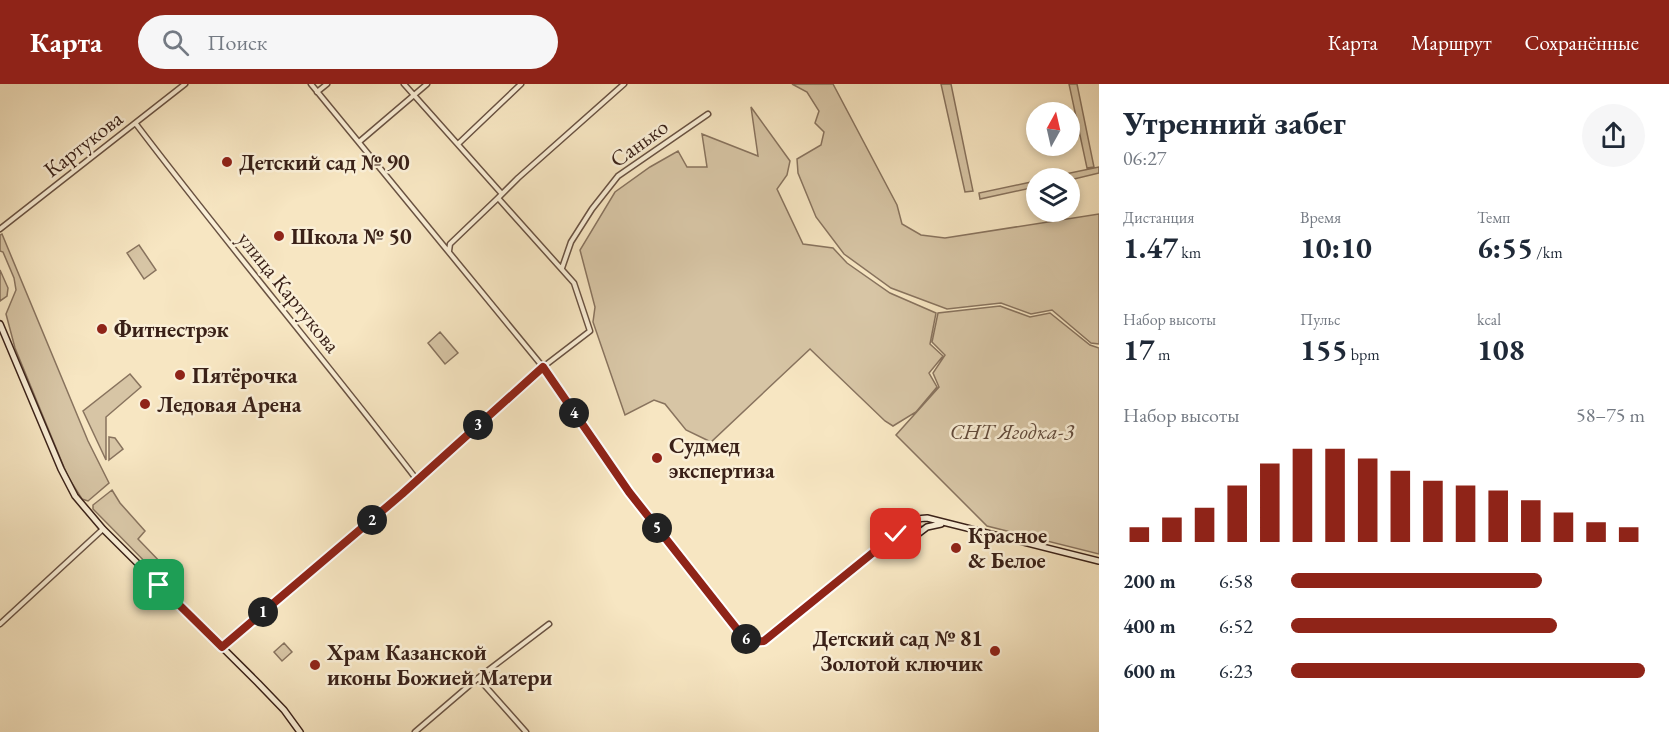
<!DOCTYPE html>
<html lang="ru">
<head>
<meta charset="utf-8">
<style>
  :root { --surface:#fff; --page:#f6f6f7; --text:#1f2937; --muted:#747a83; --accent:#8f2418 }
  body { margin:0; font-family:"EB Garamond",serif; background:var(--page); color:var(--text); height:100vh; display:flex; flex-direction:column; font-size:22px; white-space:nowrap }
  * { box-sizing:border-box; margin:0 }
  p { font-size:20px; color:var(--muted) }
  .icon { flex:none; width:33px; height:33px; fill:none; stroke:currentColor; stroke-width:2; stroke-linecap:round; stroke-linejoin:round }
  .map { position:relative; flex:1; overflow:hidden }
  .panel { display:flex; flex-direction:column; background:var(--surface); width:570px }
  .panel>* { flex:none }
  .needle { width:39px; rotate:8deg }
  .buttons { position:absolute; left:1026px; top:18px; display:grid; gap:12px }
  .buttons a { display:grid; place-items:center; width:54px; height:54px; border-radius:50%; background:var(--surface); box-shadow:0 3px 9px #0003; font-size:30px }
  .pin { position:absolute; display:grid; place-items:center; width:51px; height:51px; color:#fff; margin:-26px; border-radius:12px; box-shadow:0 3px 9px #0006 }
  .km { position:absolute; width:30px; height:30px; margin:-15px; border-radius:50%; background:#222; color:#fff; font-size:16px; line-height:30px; text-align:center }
  .round { display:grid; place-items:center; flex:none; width:63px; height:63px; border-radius:32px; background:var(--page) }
  .headline { display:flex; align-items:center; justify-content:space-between; height:102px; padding:0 24px }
  h1 { font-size:33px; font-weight:700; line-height:45px }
  .metrics { display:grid; grid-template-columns:repeat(3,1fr); gap:9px; height:102px; padding:6px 24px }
  .metrics div { display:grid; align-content:center }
  .metrics b { font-size:30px; font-weight:700 }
  .metrics small { font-size:16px; font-weight:400 }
  .metrics p { font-size:16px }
  .chart { height:168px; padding:12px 24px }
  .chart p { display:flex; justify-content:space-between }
  .chart svg { width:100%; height:108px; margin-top:6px; stroke:var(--accent); stroke-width:6 }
  ul { padding:0 24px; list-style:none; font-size:20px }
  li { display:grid; grid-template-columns:96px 72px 1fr; align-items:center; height:45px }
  li i { height:15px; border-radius:8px; background:var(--accent) }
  header { display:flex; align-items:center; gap:36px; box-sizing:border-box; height:84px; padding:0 30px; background:var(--accent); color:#fff }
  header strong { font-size:28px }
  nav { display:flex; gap:33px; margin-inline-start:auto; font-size:21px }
  .search { width:420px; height:54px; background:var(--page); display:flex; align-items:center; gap:15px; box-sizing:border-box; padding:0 21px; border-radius:33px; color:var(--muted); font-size:22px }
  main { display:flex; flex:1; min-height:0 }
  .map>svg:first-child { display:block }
  .green { fill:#d7c5a5; stroke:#88735e; stroke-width:1.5 }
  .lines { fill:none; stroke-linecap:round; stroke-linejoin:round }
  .street-casing { stroke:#695242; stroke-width:7 }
  .secondary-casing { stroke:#3a2118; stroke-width:8 }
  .street { stroke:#faefd7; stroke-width:4 }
  .secondary { stroke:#faefd7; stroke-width:5 }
  .route-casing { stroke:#fff; stroke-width:12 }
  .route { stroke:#8f2418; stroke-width:8 }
  .poi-dot { fill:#8f2418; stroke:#faefd7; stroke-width:2 }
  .labels { text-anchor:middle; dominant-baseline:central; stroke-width:5; stroke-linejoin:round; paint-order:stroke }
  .street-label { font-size:22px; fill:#3a2118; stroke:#faefd7 }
  .poi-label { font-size:22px; font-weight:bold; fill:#3a2118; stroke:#faefd7; text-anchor:start }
  .park-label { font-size:22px; font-style:italic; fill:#614a3b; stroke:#faefd7 }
</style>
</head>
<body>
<header>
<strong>Карта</strong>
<div class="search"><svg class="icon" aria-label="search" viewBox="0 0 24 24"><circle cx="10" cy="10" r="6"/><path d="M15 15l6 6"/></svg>Поиск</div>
<nav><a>Карта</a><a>Маршрут</a><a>Сохранённые</a></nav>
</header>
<main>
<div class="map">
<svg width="1099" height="648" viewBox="0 0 1099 648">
  <rect width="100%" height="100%" fill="#f7e6c2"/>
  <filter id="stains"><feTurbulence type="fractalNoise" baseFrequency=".00333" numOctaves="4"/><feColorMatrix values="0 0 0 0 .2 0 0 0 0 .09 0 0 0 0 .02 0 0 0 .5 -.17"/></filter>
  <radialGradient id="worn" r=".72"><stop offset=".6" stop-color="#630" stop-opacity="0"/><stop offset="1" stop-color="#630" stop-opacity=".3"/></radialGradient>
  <path class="green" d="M792,0H833L897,121L902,140L921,151L945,154L1099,130V260L1091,259L1052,226L1031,230L1001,219L947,225L891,204L844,170L816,133L798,89L797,75L821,61L824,48L815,39L819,27L807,8Z
    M941,0H951L973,107L965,108Z
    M1069,0H1077L1094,83L1087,84Z
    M751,23L790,77L787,91L777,105L803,160L833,164L847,179L890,209L936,229L930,260L943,272L929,289L937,303L916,328L893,342L885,337L810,265L711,358L686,346L665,320L654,316L625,331L593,238L595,223L580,166L615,108L650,83L678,67L687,83H707L702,50L758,72Z
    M1099,83V89L1070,96L1046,94Z
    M1036,97V103L980,115L979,109Z
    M2,150L88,357L109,399L88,417L82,415L68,393L15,264L6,230L16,206L14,194L3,168L0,167V151Z
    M139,161L156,186L144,195L127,169Z
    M0,186L8,204L7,212L0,217Z
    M1000,222L1030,233L1050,229L1090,261L1099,264V470L987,442L896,351L939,303L933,289L945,271L932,258L938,229Z
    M440,248L458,269L445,280L428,259Z
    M130,290L141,303L106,333V376L83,327Z
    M109,353L115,354L123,365L109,376Z
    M112,406L120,419L145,447L138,455L165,483L170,482V486L161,494L93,425V421Z
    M918,438L921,442L920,446L910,453L903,452L904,445Z
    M284,559L292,568L282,577L274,568Z"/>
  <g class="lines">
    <defs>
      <path id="street" d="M311,0L543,283L590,247L574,199L498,114L450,160L449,167
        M404,0L502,110
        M317,8L327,0
        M136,40C227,160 325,276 417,396
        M359,58L427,0
        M458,60L521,0
        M498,114L518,94L624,0
        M0,145L185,0
        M562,184L571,158L592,125L618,92L708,30
        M0,540L103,445
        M478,594L526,648
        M415,648L478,594L549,540"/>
      <path id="secondary" d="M0,240L61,385L75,412L103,445L258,599L284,626L300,648
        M889,458L910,456L927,443L941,440
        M222,563L402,410L543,283L629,408L744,554L751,558L764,557L887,458C898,447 909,434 927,434L1099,477"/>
    </defs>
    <use href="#street" class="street-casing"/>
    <use href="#secondary" class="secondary-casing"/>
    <use href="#street" class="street"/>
    <use href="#secondary" class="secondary"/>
  </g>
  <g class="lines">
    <defs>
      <path id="route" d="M159,501L222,563L402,410L543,283L629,408L744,554L751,558L764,557L896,450"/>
    </defs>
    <use href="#route" class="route-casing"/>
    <use href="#route" class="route"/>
  </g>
  <g class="poi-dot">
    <circle cx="227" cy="78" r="6"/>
    <circle cx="279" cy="152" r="6"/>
    <circle cx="102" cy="245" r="6"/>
    <circle cx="180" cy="291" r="6"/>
    <circle cx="145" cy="320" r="6"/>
    <circle cx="657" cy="374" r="6"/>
    <circle cx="956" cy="464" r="6"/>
    <circle cx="995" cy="567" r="6"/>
    <circle cx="315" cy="581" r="6"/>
  </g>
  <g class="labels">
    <g class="street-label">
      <text transform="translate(639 59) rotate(-36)">Санько</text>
      <text transform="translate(83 60) rotate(-38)">Картукова</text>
      <text transform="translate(289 208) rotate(51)">улица Картукова</text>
    </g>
    <g class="poi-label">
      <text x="239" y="78">Детский сад № 90</text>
      <text x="291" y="152">Школа № 50</text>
      <text x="114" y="245">Фитнестрэк</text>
      <text x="192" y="291">Пятёрочка</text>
      <text x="157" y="320">Ледовая Арена</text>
      <text x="669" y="361">Судмед<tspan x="669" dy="25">экспертиза</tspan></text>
      <text x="968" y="451">Красное<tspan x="968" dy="25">&amp; Белое</tspan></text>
      <text x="983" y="554" text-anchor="end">Детский сад № 81<tspan x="983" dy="25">Золотой ключик</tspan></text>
      <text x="327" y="568">Храм Казанской<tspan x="327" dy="25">иконы Божией Матери</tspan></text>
    </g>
    <g class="park-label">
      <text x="1012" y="347">СНТ Ягодка-3</text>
    </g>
  </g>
  <rect width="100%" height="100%" filter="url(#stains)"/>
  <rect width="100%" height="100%" fill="url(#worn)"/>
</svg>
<div class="buttons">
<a><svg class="needle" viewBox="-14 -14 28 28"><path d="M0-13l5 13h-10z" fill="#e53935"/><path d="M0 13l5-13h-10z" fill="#747a83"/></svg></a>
<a><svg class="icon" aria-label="layers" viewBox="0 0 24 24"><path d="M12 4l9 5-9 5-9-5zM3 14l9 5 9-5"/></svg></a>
</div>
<div class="pin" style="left:159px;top:501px;background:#1e9e55"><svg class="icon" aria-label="arrive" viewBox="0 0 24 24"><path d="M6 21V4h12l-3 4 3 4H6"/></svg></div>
<div class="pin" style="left:896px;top:450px;background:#d93025"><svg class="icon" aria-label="check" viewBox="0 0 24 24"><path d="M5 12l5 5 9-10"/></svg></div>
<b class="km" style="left:263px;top:528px">1</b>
<b class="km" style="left:372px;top:436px">2</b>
<b class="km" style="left:478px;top:341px">3</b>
<b class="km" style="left:574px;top:329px">4</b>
<b class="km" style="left:657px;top:444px">5</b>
<b class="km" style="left:746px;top:555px">6</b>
</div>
<section class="panel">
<div class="headline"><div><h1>Утренний забег</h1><p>06:27</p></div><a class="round"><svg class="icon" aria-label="share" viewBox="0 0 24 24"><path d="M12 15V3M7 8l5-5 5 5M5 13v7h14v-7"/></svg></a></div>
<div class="metrics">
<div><p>Дистанция</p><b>1.47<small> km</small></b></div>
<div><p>Время</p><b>10:10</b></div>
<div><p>Темп</p><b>6:55<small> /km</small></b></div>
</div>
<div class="metrics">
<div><p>Набор высоты</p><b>17<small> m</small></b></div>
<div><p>Пульс</p><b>155<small> bpm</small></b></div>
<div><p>kcal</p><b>108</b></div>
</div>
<div class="chart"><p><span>Набор высоты</span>58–75 m</p>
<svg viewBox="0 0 160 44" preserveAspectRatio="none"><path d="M5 44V38M15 44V34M25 44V30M35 44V21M45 44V12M55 44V6M65 44V6M75 44V10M85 44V15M95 44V19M105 44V21M115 44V23M125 44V27M135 44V32M145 44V36M155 44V38"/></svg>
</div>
<ul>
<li><b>200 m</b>6:58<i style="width:71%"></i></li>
<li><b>400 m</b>6:52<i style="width:75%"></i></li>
<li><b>600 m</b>6:23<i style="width:100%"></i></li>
</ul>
</section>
</main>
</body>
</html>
